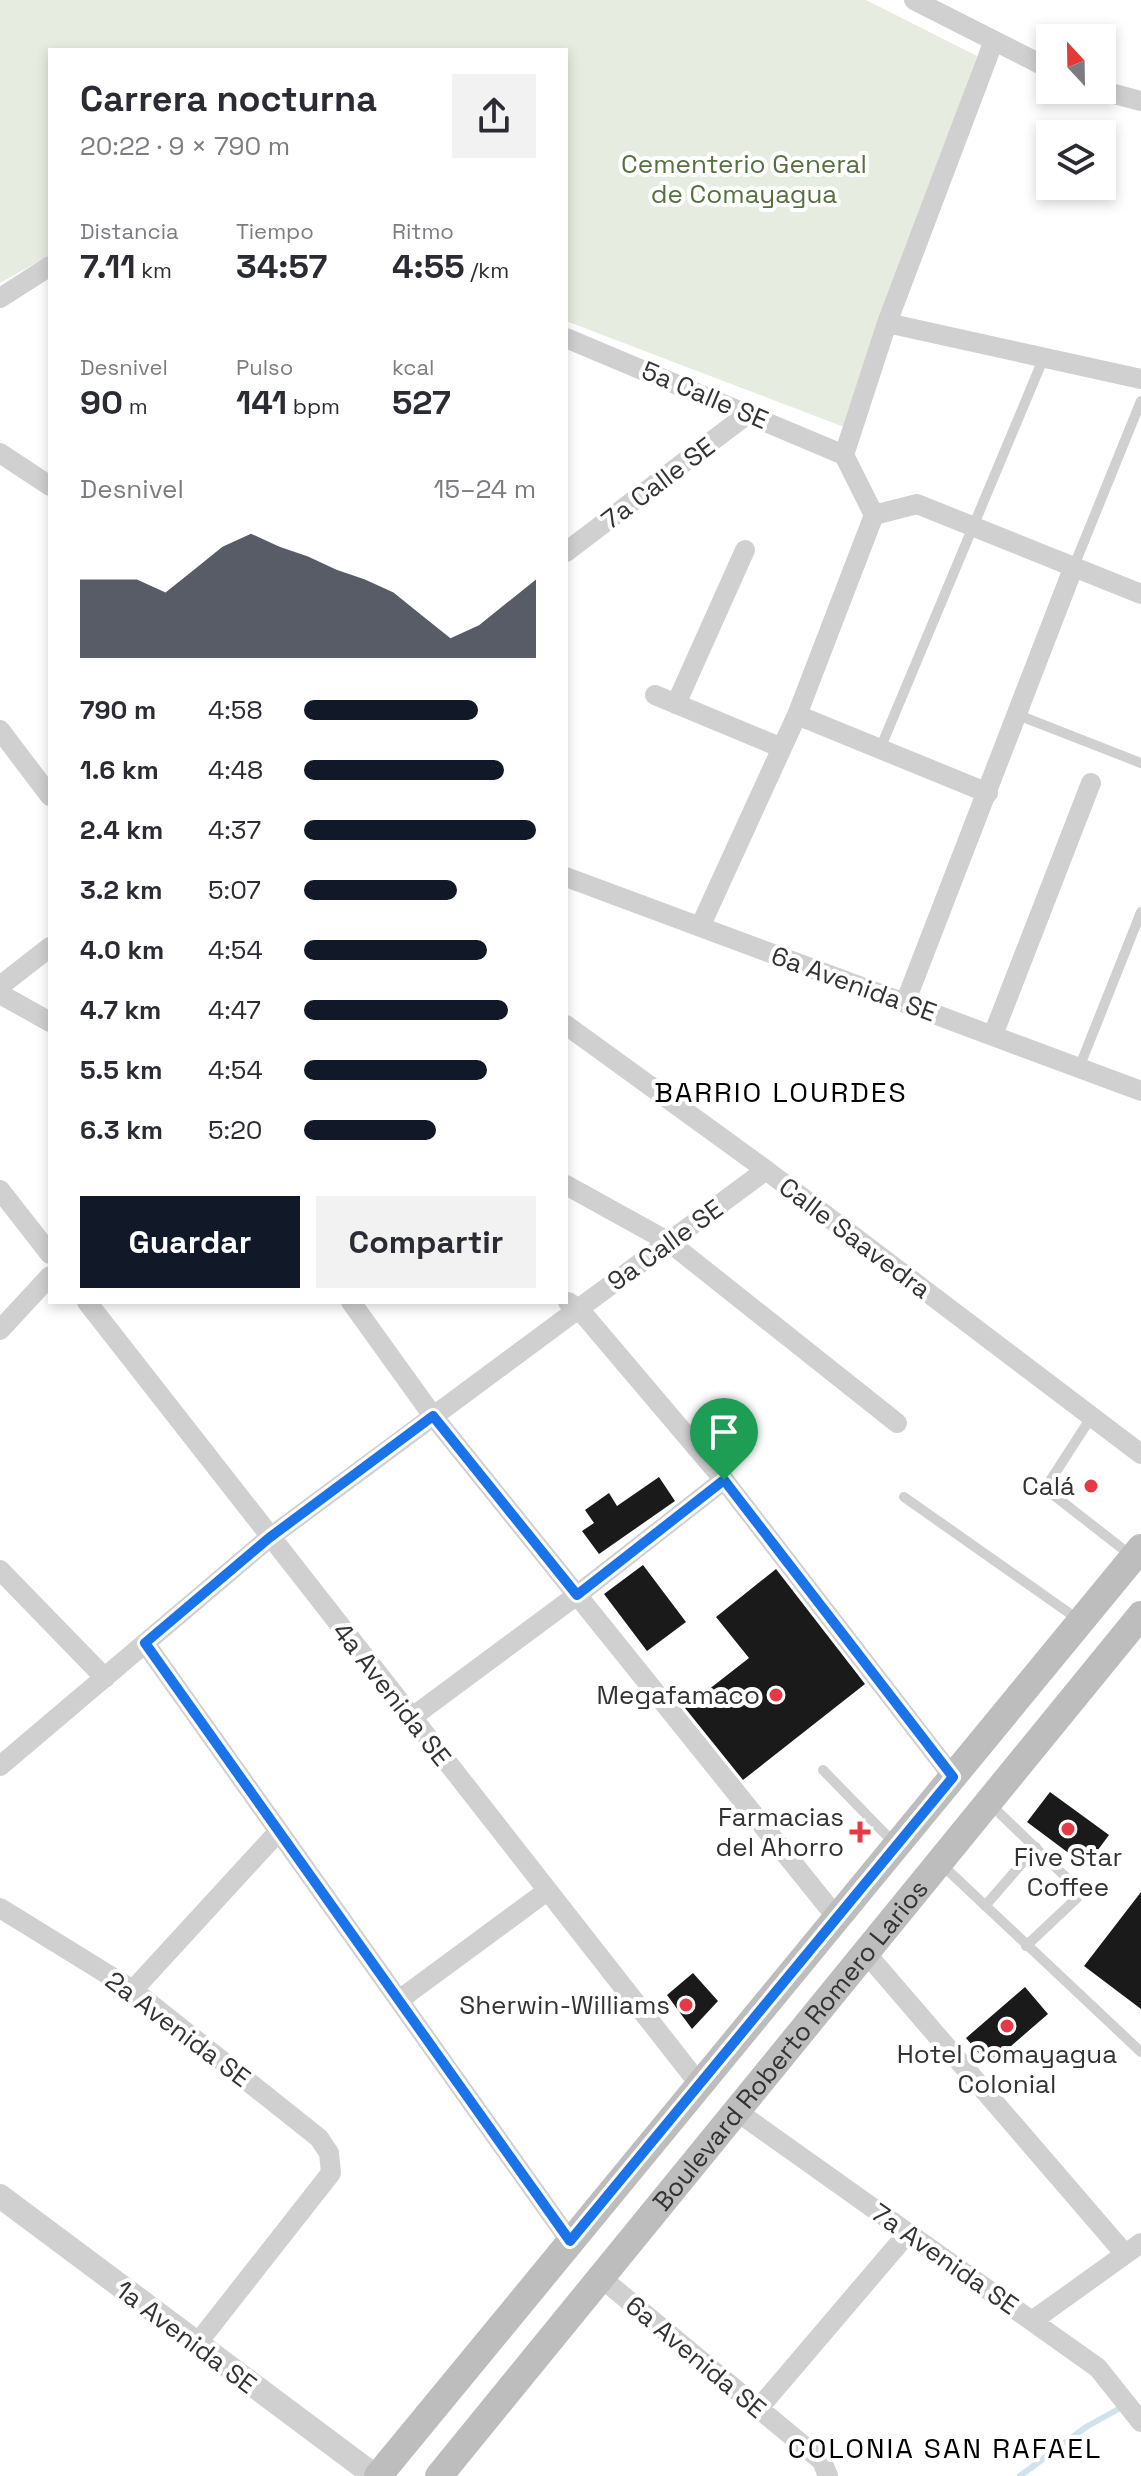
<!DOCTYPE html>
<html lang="es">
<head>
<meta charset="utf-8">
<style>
  :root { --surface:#fff; --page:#f2f2f3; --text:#2b2b33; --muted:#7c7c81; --accent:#111827 }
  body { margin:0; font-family:"Space Grotesk",sans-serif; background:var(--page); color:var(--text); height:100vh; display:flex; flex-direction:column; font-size:30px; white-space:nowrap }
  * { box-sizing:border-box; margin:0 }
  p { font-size:26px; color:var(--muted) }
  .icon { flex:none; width:44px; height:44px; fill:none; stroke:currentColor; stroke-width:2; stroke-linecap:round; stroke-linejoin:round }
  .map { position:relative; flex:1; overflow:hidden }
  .drawer { position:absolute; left:48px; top:48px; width:520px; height:1256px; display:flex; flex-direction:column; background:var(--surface); border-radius:0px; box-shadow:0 4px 12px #0003 }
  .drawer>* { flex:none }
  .needle { width:52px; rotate:338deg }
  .tools { position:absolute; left:1036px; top:24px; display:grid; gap:16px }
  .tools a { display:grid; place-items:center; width:80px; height:80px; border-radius:0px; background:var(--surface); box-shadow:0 4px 12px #0003; font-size:40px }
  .pin { position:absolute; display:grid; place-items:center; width:68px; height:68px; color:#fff; margin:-82px -34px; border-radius:50% 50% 50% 0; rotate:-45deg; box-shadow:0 0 8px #0007 }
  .pin .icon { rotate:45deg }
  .round { display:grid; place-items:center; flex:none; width:84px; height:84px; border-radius:0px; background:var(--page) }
  .overview { display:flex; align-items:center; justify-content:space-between; height:136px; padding:0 32px }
  h1 { font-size:36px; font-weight:700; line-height:60px }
  .stats { display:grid; grid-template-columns:repeat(3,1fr); gap:12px; height:136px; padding:8px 32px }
  .stats div { display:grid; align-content:center }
  .stats b { font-size:34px; font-weight:700 }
  .stats small { font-size:22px; font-weight:400 }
  .stats p { font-size:22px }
  .chart { height:224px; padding:16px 32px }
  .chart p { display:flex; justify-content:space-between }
  .chart svg { width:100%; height:144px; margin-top:8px; fill:var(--accent); opacity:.7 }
  .button { display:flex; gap:16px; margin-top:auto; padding:16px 32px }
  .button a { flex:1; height:92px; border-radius:0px; background:var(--accent); color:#fff; font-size:32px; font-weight:700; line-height:92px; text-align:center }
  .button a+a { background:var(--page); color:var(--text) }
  ul { padding:0 32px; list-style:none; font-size:26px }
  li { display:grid; grid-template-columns:128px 96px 1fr; align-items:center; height:60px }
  li i { height:20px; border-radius:10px; background:var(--accent) }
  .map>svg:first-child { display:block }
  .green { fill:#e6ecdf }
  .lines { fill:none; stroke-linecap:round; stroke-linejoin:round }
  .stream { stroke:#cfe2ee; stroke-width:6 }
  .building { fill:#1a1a1a }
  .service { stroke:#d0d0d0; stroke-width:10 }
  .minor { stroke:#d0d0d0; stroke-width:20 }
  .tertiary { stroke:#d0d0d0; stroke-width:24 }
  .secondary { stroke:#bdbdbd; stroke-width:28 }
  .route-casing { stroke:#fff; stroke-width:16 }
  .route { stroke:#1a73e8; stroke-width:10 }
  .poi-dot { fill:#e63946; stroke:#fff; stroke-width:3 }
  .labels { text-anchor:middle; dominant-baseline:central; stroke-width:8; stroke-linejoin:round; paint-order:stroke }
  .park-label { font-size:26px; fill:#56703f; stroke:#fff }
  .street-label { font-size:26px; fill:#333; stroke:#fff }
  .poi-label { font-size:26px; fill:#333; stroke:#fff; text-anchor:end }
  .neighbourhood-label { font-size:28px; letter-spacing:2px; fill:#000; stroke:#fff }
</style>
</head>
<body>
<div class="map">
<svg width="1141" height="2476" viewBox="0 0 1141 2476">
  <rect width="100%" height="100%" fill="#fff"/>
  <path class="green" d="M0,0H866L977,56L844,427L566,321V50H50V255L0,283Z"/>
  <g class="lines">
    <path class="stream" d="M1020,2476L1086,2427L1122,2407"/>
  </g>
  <path class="building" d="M659,1477L675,1501L599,1554L582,1531L594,1523L585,1510L609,1493L617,1506Z
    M643,1565L686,1622L647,1651L604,1594Z
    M776,1569L865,1684L743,1780L685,1708L749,1658L716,1617Z
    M1050,1792L1109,1835L1086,1866L1027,1822Z
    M1141,1892V2009L1084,1966Z
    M693,1973L718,2001L692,2029L667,1995Z
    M1025,1987L1048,2014L989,2065L966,2038Z"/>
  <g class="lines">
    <path class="service" d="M1074,566L1141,401
      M1018,715L1141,763
      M880,749L1044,357
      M1079,1068L1141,912
      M1092,1416L1048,1484L1051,1493L1133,1557
      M904,1497L1079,1620
      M823,1770L895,1844
      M989,1803L1076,1887L1077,1898L1026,1946
      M940,1863L1141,2052
      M985,1906L1036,1847"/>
    <path class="minor" d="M914,0L1050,69
      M1099,90L1141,101
      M0,298L50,266
      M887,323L1141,379
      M566,338L844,455
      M0,453L50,486
      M874,515L917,504L1141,594
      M566,552L749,413
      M655,695L782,748
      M676,704L745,550
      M797,715L988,793
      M0,730L50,796
      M566,877L1141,1091
      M700,927L797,715L874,515L844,455L887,323L993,43
      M0,986L50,947
      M0,994L50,1022
      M905,1003L1074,566
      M566,1025L766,1170L1141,1454
      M993,1035L1091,783
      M566,1185L669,1242L897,1423
      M0,1190L50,1254
      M87,1302L700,2085
      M351,1302L433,1416L837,1918
      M568,1302L579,1309L724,1480L953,1777
      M0,1330L50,1276
      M0,1570L105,1678
      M145,1643L570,2241
      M411,1718L577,1595L724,1480
      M0,1766L269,1538L766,1170
      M0,1908L133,1990L319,2138L329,2153L331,2173L196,2345
      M865,1952L1125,2254
      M133,1990L279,1831
      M399,2000L547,1891
      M735,2110L1098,2368L1141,2422
      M599,2276L822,2461L828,2476
      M1032,2321L1141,2243
      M758,2409L908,2233"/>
    <path class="tertiary" d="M0,2196L375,2476"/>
    <g class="secondary">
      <path d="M378,2476L1141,1548"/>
      <path id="s1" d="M439,2476L1141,1615"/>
    </g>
  </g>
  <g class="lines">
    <defs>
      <path id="route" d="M433,1416L577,1595L724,1480L953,1777L570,2241L145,1643L269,1538Z"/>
    </defs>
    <use href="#route" class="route-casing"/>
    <use href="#route" class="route"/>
  </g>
  <g class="poi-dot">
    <circle cx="1091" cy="1486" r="8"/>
    <circle cx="776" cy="1695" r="8"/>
    <circle cx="1068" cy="1829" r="8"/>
    <path d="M856 1820h8v8h8v8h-8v8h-8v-8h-8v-8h8z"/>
    <circle cx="686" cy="2005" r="8"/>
    <circle cx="1007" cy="2026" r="8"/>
  </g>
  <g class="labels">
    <g class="park-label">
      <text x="744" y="164">Cementerio General<tspan x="744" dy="30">de Comayagua</tspan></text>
    </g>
    <g class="street-label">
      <text transform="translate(705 395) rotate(23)">5a Calle SE</text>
      <text transform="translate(658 483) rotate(-37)">7a Calle SE</text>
      <text transform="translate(854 984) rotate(20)">6a Avenida SE</text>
      <text transform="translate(855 1238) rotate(37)">Calle Saavedra</text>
      <text transform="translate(665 1245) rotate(-36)">9a Calle SE</text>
      <text transform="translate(392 1694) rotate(52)">4a Avenida SE</text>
      <text transform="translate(178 2029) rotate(37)">2a Avenida SE</text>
      <text stroke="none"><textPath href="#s1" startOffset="556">Boulevard Roberto Romero Larios</textPath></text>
      <text transform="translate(945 2259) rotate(35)">7a Avenida SE</text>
      <text transform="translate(186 2337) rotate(37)">1a Avenida SE</text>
      <text transform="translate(696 2357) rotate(40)">6a Avenida SE</text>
    </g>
    <g class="poi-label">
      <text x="1075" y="1486">Calá</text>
      <text x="760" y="1695">Megafamaco</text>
      <text x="844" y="1817">Farmacias<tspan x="844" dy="30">del Ahorro</tspan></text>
      <text x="1068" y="1857" text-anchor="middle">Five Star<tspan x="1068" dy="30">Coffee</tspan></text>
      <text x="670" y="2005">Sherwin-Williams</text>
      <text x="1007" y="2054" text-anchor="middle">Hotel Comayagua<tspan x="1007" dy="30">Colonial</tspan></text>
    </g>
    <g class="neighbourhood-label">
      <text x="781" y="1092">BARRIO LOURDES</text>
      <text x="945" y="2448">COLONIA SAN RAFAEL</text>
    </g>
  </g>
</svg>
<div class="tools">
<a><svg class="needle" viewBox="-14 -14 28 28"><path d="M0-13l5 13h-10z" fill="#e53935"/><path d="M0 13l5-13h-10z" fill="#7c7c81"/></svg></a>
<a><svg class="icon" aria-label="layers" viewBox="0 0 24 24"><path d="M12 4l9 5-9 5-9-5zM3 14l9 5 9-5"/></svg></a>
</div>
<div class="pin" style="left:724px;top:1480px;background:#1e9e55"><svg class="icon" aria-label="arrive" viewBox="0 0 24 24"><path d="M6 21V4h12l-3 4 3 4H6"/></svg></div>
<section class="drawer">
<div class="overview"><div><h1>Carrera nocturna</h1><p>20:22 · 9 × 790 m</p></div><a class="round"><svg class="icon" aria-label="share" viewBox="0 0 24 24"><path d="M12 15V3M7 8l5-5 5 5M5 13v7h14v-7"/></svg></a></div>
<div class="stats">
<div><p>Distancia</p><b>7.11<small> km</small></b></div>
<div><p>Tiempo</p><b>34:57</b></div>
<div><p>Ritmo</p><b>4:55<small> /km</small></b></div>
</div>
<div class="stats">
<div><p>Desnivel</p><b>90<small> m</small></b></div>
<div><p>Pulso</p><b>141<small> bpm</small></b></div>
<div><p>kcal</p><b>527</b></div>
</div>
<div class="chart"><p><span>Desnivel</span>15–24 m</p>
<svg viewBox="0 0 160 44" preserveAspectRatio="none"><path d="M0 44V20L10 20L20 20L30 24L40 17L50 10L60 6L70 10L80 13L90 17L100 20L110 24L120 31L130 38L140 34L150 27L160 20V44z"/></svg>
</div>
<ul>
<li><b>790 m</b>4:58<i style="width:75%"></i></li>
<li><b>1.6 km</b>4:48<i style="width:86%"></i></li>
<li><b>2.4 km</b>4:37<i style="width:100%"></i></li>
<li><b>3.2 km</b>5:07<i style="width:66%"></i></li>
<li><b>4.0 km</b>4:54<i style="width:79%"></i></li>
<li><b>4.7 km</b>4:47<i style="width:88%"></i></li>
<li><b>5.5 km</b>4:54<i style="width:79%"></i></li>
<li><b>6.3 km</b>5:20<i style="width:57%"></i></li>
</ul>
<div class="button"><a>Guardar</a><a>Compartir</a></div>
</section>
</div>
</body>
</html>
